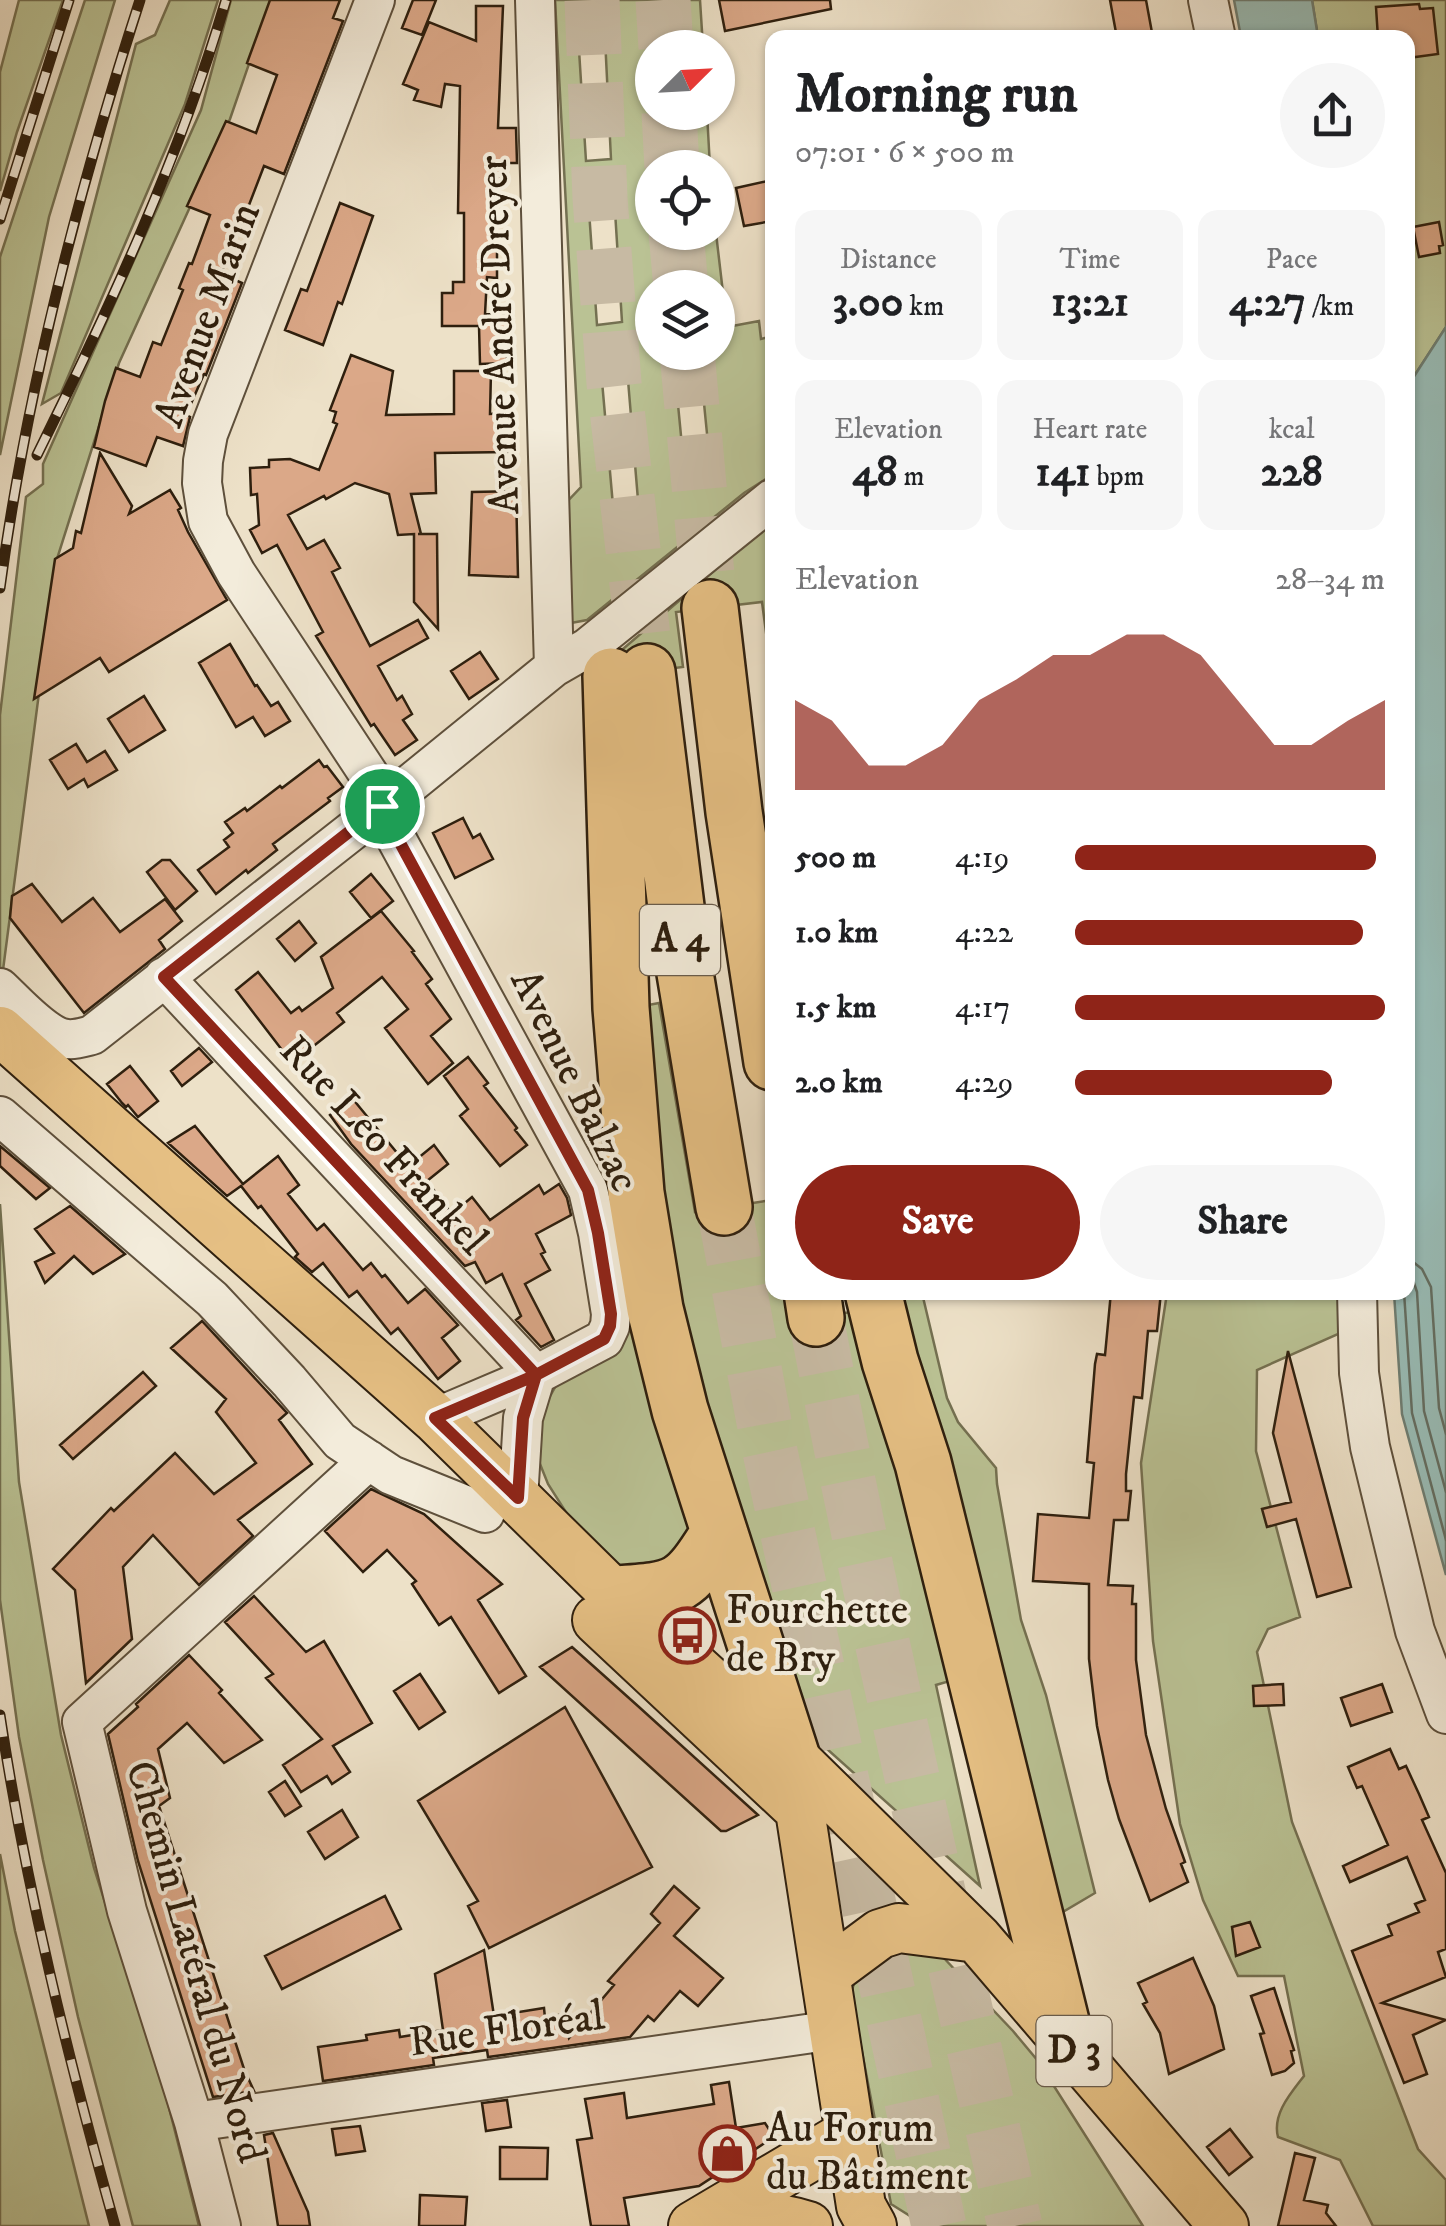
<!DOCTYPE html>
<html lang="en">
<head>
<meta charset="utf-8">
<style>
  :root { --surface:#fff; --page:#f6f6f6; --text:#202124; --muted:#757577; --accent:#8f2418 }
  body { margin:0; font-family:"IM FELL DW Pica",serif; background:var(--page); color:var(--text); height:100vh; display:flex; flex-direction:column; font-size:38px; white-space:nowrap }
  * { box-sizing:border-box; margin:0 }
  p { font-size:32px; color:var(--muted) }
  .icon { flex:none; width:55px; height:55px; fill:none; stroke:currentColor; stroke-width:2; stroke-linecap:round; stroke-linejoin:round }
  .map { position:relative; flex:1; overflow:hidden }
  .details { position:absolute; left:765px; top:30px; width:650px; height:1270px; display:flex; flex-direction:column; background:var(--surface); border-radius:20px; box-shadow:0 2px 8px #0004 }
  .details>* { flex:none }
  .needle { width:65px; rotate:66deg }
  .fabs { position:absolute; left:635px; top:30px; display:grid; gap:20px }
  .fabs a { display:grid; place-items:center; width:100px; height:100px; border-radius:50%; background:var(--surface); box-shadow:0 2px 8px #0004; font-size:50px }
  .pin { position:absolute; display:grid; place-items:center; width:85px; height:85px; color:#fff; margin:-42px; border:5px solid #fff; border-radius:50%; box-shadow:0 2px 10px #0007 }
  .round { display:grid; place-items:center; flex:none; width:105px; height:105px; border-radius:52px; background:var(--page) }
  .summary { display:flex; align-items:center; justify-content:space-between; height:170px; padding:0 30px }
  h1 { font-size:55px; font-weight:800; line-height:75px }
  .stats { display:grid; grid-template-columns:repeat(3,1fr); gap:15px; height:170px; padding:10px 30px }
  .stats div { display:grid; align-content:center; border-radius:20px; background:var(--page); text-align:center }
  .stats b { font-size:42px; font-weight:800 }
  .stats small { font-size:28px; font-weight:400 }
  .stats p { font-size:28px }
  .chart { height:280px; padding:20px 30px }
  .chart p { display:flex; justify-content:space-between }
  .chart svg { width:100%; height:180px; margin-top:10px; fill:var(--accent); opacity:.7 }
  .action { display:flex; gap:20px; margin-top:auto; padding:20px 30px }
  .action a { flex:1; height:115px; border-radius:60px; background:var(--accent); color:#fff; font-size:40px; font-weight:800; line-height:115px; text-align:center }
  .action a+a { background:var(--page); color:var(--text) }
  ul { padding:0 30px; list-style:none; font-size:32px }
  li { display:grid; grid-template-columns:160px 120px 1fr; align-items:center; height:75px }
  li i { height:25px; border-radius:12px; background:var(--accent) }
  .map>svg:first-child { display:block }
  .green { fill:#bac294; stroke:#747051; stroke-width:2.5; fill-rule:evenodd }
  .water { fill:#99bdb7; stroke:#6e7e73; stroke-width:2.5 }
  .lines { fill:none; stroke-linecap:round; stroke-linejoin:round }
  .shore { stroke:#646e62; stroke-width:2.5 }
  .building { fill:#dba888; stroke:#2e1f0e; stroke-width:2.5 }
  .highway-tunnel { stroke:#c7baa3; stroke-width:55; stroke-dasharray:55 28; stroke-linecap:butt }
  .minor-casing { stroke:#5e503c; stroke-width:42 }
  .major-casing { stroke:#2e1f0e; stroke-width:52 }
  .highway-casing { stroke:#2e1f0e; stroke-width:60 }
  .minor { stroke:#f3ecdb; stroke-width:38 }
  .major { stroke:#e6c084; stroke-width:48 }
  .highway { stroke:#e6c084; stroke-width:55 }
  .rail-casing { stroke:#2e1f0e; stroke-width:11 }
  .rail { stroke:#f3ecdb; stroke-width:8; stroke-dasharray:22; stroke-linecap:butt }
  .route-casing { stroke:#fff; stroke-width:20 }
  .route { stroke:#8f2418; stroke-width:12 }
  .labels { text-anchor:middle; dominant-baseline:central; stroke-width:8; stroke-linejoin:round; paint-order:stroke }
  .shield { fill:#f3ecdb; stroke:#695c4c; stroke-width:2.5 }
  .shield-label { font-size:40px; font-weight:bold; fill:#2e1f0e }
  .street-label { font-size:42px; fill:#2e1f0e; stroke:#f3ecdb }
  .poi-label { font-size:42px; fill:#2e1f0e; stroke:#f3ecdb; text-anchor:start }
</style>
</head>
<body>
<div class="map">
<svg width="1446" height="2226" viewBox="0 0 1446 2226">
  <rect width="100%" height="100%" fill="#ede1c8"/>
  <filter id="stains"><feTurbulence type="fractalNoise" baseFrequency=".002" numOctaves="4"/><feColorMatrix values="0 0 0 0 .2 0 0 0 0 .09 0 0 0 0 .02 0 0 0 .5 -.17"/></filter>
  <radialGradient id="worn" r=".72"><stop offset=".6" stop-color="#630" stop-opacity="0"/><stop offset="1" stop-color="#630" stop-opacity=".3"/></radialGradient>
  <path class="green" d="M19,0H63L17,132L0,191V72Z
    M85,0H115L49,217L0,455V257Z
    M170,0H218L185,104L61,393L42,404L136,44L155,35Z
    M231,0H271L230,119L119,363L56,562L3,970L0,967V715L26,497L43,484V464L201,110Z
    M555,0H700L703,47H682L680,12L650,13L652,112L656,113L658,158L688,157L685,113H707L710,167L652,168V232L663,233L667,287L652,288V352L673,353L686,487L712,484L699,353L718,352V288L695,287L692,233H716L727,327L759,321L761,339L772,336V475L744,493L587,620L571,623L563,506L581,487ZM577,18H604L611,159L586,161ZM613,179L622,322L597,325L587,182ZM625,344L642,548L617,551L599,347Z
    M1312,0H1446V327L1413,378L1408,375V38L1318,37Z
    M772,521V678L762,602L676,612L683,667L588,679Z
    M659,1003L695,1212L772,1200V1292L803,1293L816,1318L862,1310L950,1681L936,1685L980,1886L798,1723L756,1599L667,1248L643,1006Z
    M0,1204L19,1482L61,1735L94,1868L164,2088L199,2226H133L78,2017L43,1860L19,1737L0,1600Z
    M897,1293H922L947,1398L958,1422L996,1468L997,1484L1021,1620L1046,1695L1095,1893L1061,1913Z
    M1167,1293H1345V1331L1257,1370L1256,1451L1300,1617L1268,1629L1257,1652L1292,1822L1418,2149L1446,2180V2226H1373L1340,2160L1278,2137C1272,2114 1291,2093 1304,2076L1284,1976H1238L1203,1900L1180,1824L1153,1641L1141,1463Z
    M632,1322L652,1414L692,1539L640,1584L576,1528L548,1484L538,1459V1435L544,1407L558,1382L625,1338Z
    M0,1854L15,1931L89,2226H0Z
    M899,1941L940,1954L1013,2031L1038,2061L1143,2226H926L891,2204L851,1994L857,1973Z"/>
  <path class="water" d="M1234,0H1312L1318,37H1241Z
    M1446,327V1575L1402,1414L1394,1293L1408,1292V375L1413,378Z"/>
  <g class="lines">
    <path class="shore" d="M1408,1258L1422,1269L1431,1287L1439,1408L1446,1434
      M1408,1276L1414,1283L1417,1292L1424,1411L1446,1492
      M1404,1292L1412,1413L1446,1540"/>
  </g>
  <path class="building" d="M270,0H340L333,18L343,21L284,174L264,166L239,231L237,230L221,274L242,283L206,375L204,374L186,415L190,417L183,446L157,437L146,466L94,447L105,401L116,368L140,377L153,342L161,345L183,290L179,288L189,263L192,264L210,215L187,206L226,121L256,133L277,75L247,63Z
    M413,0H436L422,35L402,28Z
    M719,0H830L831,9L725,31Z
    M1110,0H1146L1153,38H1117Z
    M1419,4L1420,9L1433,8L1438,54L1408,58V38H1378L1376,7Z
    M476,6H503L498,128H516L517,163H501L500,184H494L493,237H497V278L487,277L485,314L506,315L507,363L480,364L479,326H442V293H453V282H464V213H458L460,86L445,84L441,107L414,100L418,90L403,84L429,22L476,41Z
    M772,180V221L744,226L736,188Z
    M340,203L373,216L342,304L338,302L323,345L285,330L301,289L307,291Z
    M1439,222L1443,245L1439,246L1440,253L1419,257L1413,227Z
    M351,355L393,371L386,415L454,414V371H491L490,414L508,413L509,452L435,453L436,493L411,494L421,534H418H437L438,629L414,602V534L398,535L389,494L355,483L326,499L324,496L288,515L307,549L324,540L340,568L332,572L370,646L418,620L428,638L378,666L397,700L402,696L412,714L403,720L417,740L395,755L374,724L371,726L316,636L323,632L277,545L262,553L250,530L259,525L257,494L251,495L250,468L269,467V460L290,459L319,470L337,424L333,422L336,412L330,410Z
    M100,453L132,506L129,514L170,490L181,508L178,510L188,532L227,600L109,672L100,658L34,699L55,559L73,548L76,531L81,533Z
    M516,491L518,577L469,575L472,492Z
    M230,644L255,686L257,685L271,706L278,702L290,721L265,736L253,717L236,727L199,663Z
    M480,652L498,679L469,699L451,671Z
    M144,696L165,730L129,752L108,719Z
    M76,744L87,762L105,751L117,770L88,787L84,779L68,789L50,760Z
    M319,760L324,767L327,766L343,787L328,798L330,801L273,844L277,850L248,873L246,870L216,894L198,870L229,847L224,840L233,833L225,822L245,808L247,811L280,786L282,788Z
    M463,818L473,838L480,834L493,859L455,878L433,833Z
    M162,860H170L197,891L175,910L147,872Z
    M371,874L393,901L371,918L350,892Z
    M32,884L62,922L93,898L120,932L165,899L182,921L159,940L165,949L84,1013L10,918L12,896Z
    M381,911L414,951L412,952L432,979L426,984L451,1019L431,1036L453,1063L428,1084L385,1028L408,1009L382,977L337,1013L344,1022L292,1063L236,990L258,972L291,1013L299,1007L302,1011L333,988L321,957Z
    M299,921L316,943L295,961L277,939Z
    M199,1048L212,1062L182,1086L171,1071Z
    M468,1057L488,1083L484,1086L517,1128L515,1130L527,1145L500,1166L460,1116L468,1109L444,1076Z
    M130,1066L158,1101L138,1117L128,1105L126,1107L122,1103L107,1084Z
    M352,1098L398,1154L407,1147L417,1159L434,1145L448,1164L427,1181L452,1214L472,1197L490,1220L539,1185L544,1194L559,1184L567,1198L571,1215L536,1234L545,1252L541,1254L550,1270L525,1284L554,1340L541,1347L516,1320L521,1316L502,1274L486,1283L475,1262L465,1266L351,1144L330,1115Z
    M195,1126L243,1184L278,1156L299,1185L288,1194L317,1230L324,1224L363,1270L371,1263L382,1277L385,1275L408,1303L425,1289L458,1325L442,1338L460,1361L438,1379L398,1328L391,1334L357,1291L349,1297L323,1263L312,1272L295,1257L298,1254L261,1206L258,1208L241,1186L227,1196L168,1143Z
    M0,1146L50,1188L36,1199L0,1166Z
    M70,1206L125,1254L93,1274L74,1256L45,1283L35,1262L54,1253L35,1229Z
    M1111,1292H1161L1157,1331H1148L1142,1398L1134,1397L1126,1474V1491H1131L1128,1520H1114L1108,1585L1133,1586L1132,1604H1136V1660L1146,1735L1166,1809L1185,1862L1181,1864L1188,1882L1150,1901L1119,1819L1108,1780L1097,1726L1089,1659V1584L1033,1581L1038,1514L1089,1518L1094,1463L1087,1462L1095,1364L1097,1354L1105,1355Z
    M202,1321L287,1413L279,1420L312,1464L238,1520L253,1536L199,1585L153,1535L123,1567L132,1639L86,1683L75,1590L53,1569L111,1508L114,1511L175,1453L214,1494L256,1463L216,1412L226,1399L171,1348Z
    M1288,1351L1351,1587L1317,1597L1296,1519L1267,1527L1262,1509L1291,1502L1273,1433Z
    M143,1372L156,1386L73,1459L60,1445Z
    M371,1489L424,1514L502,1584L478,1600L526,1676L499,1693L451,1617L439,1625L412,1584L416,1581L387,1550L363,1572L325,1531Z
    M254,1596L306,1652L324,1641L372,1723L333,1746L350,1772L332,1784L327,1776L301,1792L283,1765L322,1739L266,1678L273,1674L225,1622Z
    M572,1647L639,1707L758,1815L726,1831H721L540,1667Z
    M189,1655L222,1690L219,1693L262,1740L224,1763L187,1723L158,1749L170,1798L159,1806L244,2069L254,2091L213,2097L138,1861L108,1734L138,1707L136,1704Z
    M420,1674L445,1712L419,1729L394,1691Z
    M1283,1684L1284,1705L1254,1706L1253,1686Z
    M1382,1684L1392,1712L1351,1726L1341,1698Z
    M565,1707L652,1867L489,1948L468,1906L478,1901L418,1801Z
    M1390,1749L1399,1769L1406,1766L1419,1794L1429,1817L1422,1820L1446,1873V1949L1438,1952L1446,1977L1382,2003L1446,2020L1413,2035L1427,2074L1404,2083L1352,1951L1392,1935L1388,1925L1419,1912L1415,1904L1425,1900L1407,1857L1350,1882L1343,1866L1388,1845L1362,1786L1357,1788L1348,1767Z
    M285,1781L301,1806L285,1816L269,1792Z
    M342,1810L358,1837L325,1859L308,1832Z
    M674,1886L699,1908L674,1936L723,1978L698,2006L680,1991L654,2021L648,2016L630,2037L488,2057L487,2050L433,2058L434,2065L323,2081L318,2047L367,2040L366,2035L399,2030L400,2037L443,2030L435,1974L484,1950L494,2016L544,2008L545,2018L563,2014L569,2038L614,1985L608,1981L660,1923L651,1914Z
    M385,1896L401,1929L282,1989L265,1956Z
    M1250,1922L1260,1947L1236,1956L1232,1927Z
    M1193,1958L1214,2006L1224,2049L1169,2074L1160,2033L1143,2004L1147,2002L1138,1983Z
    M1274,1988L1294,2050L1291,2051L1294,2063L1285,2071L1272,2075L1260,2034L1264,2033L1251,1996Z
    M729,2082L736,2128L765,2123L774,2137L699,2186L624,2198L629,2226H591L577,2140L592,2138L585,2099L624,2093L627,2118L714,2104L711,2085Z
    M507,2100L511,2127L486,2131L482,2103Z
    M360,2126L365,2151L336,2155L332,2129Z
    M1230,2129L1252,2157L1229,2175L1207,2147Z
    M273,2133L308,2212L310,2226H278L264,2135Z
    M500,2147L548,2148L547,2179H500Z
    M1295,2153L1315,2158L1304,2200L1328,2205L1326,2213L1336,2226H1278Z
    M420,2195L467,2197L465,2226H419Z"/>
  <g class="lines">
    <path class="highway-tunnel" d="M592,0L600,198L614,383L647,672
      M663,0L666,48
      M669,112L672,168
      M676,232L681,288
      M687,352L710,608
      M724,1207L767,1438L939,2226
      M816,1318C873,1622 946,1924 1015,2226"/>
    <defs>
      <path id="minor" d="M375,0L208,434L203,461L202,483L208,521L236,573L377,787L391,829L588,1190L598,1233L611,1314L610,1326L604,1339L536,1375L435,1418
        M535,0L554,667
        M1208,0L1216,38
        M164,977L536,1375
        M0,988C16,1003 46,1037 67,1039C76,1040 84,1037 92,1035L362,823L554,667L587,648L772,499
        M0,1116L212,1299L289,1381L340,1441L391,1475L485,1513
        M1357,1292L1359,1373L1370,1447L1415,1631L1446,1714
        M518,1499L523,1418L536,1375
        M194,2122L834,2030
        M221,2226L194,2122L127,1911L82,1722L369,1460"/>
      <path id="major" d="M0,1031L435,1418L614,1594L791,1755L977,1938L1224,2226
        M597,1620L801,1811
        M795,1778L861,2206L872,2226
        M826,1974L880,1934L899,1928L977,1938
        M707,2225C746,2220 769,2213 808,2226
        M693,2226L850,2133"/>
      <path id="highway" d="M710,608L734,812L772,1062
        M647,672L682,955L724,1207
        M611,676L621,1008L636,1193L655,1309L680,1410L791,1755
        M812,1292L816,1318
        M873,1292L890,1361L923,1463L1066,2042
        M614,1594C680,1590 684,1589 719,1533"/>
    </defs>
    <use href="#minor" class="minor-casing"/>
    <use href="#major" class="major-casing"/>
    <use href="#highway" class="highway-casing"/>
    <use href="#minor" class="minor"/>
    <use href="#major" class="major"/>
    <use href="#highway" class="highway"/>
    <defs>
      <path id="rail" d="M0,219L69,0
        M37,455C110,307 179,159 226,0
        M0,588C27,389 78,191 140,0
        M0,1715C26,1888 68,2058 115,2226"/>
    </defs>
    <use href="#rail" class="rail-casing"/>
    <use href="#rail" class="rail"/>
  </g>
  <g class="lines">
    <defs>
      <path id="route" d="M382,806L392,828L588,1190L598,1233L611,1314L610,1326L604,1339L536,1375L523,1418L518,1498L435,1418L536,1375L164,977L382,806"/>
    </defs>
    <use href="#route" class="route-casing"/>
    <use href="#route" class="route"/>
  </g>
  <defs>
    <symbol id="bus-ring" viewBox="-11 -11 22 22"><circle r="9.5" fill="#f3ecdb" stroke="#8f2418" stroke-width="1.5"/><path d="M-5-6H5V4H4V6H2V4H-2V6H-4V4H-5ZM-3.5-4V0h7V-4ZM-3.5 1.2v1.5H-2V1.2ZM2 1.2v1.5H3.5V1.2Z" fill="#8f2418"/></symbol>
    <symbol id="shop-ring" viewBox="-11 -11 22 22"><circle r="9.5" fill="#f3ecdb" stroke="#8f2418" stroke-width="1.5"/><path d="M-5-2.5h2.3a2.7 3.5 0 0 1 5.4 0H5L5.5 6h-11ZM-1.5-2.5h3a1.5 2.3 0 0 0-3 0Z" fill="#8f2418"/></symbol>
  </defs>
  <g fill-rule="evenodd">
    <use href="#bus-ring" x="656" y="1604" width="63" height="63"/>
    <use href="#shop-ring" x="696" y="2122" width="63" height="63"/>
  </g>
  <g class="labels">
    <g class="shield">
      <rect x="640" y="905" width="80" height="70" rx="8"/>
      <rect x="1036.5" y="2016" width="75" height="70" rx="8"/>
    </g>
    <g class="shield-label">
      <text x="680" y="940">A 4</text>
      <text x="1074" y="2051">D 3</text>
    </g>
    <g class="street-label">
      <text transform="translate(208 315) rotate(-70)">Avenue Marin</text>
      <text transform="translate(500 335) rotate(-92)">Avenue André Dreyer</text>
      <text transform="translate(574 1081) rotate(64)">Avenue Balzac</text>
      <text transform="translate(383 1146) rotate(47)">Rue Léo Frankel</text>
      <text transform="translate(195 1962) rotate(74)">Chemin Latéral du Nord</text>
      <text transform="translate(507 2030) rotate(-8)">Rue Floréal</text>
    </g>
    <g class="poi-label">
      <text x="726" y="1611">Fourchette<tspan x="726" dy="48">de Bry</tspan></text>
      <text x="766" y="2129">Au Forum<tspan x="766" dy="48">du Bâtiment</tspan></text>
    </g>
  </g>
  <rect width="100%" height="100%" filter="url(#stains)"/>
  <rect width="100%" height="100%" fill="url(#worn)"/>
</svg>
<div class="fabs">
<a><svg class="needle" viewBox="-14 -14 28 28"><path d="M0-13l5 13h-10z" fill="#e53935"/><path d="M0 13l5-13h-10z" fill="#757577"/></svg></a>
<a><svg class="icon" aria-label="locate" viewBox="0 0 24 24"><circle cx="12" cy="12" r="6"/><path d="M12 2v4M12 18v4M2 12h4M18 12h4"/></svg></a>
<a><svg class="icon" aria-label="layers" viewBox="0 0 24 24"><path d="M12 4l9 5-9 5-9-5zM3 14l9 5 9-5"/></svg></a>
</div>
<div class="pin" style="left:382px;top:806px;background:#1e9e55"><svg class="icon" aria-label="arrive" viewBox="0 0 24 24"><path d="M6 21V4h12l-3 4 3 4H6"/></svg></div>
<section class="details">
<div class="summary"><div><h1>Morning run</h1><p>07:01 · 6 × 500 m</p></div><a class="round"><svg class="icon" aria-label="share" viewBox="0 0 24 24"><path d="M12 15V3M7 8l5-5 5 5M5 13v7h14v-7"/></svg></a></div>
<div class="stats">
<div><p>Distance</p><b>3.00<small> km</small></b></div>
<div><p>Time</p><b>13:21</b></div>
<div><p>Pace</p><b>4:27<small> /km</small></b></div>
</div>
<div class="stats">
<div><p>Elevation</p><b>48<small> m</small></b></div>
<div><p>Heart rate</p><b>141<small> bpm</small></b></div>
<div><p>kcal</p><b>228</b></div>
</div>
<div class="chart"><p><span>Elevation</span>28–34 m</p>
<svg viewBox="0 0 160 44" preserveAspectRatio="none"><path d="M0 44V22L10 27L20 38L30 38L40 33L50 22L60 17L70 11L80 11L90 6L100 6L110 11L120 22L130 33L140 33L150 27L160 22V44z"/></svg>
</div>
<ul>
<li><b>500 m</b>4:19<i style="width:97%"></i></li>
<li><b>1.0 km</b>4:22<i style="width:93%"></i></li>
<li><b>1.5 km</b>4:17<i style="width:100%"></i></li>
<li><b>2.0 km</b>4:29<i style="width:83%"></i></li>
</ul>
<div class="action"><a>Save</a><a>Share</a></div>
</section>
</div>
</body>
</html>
